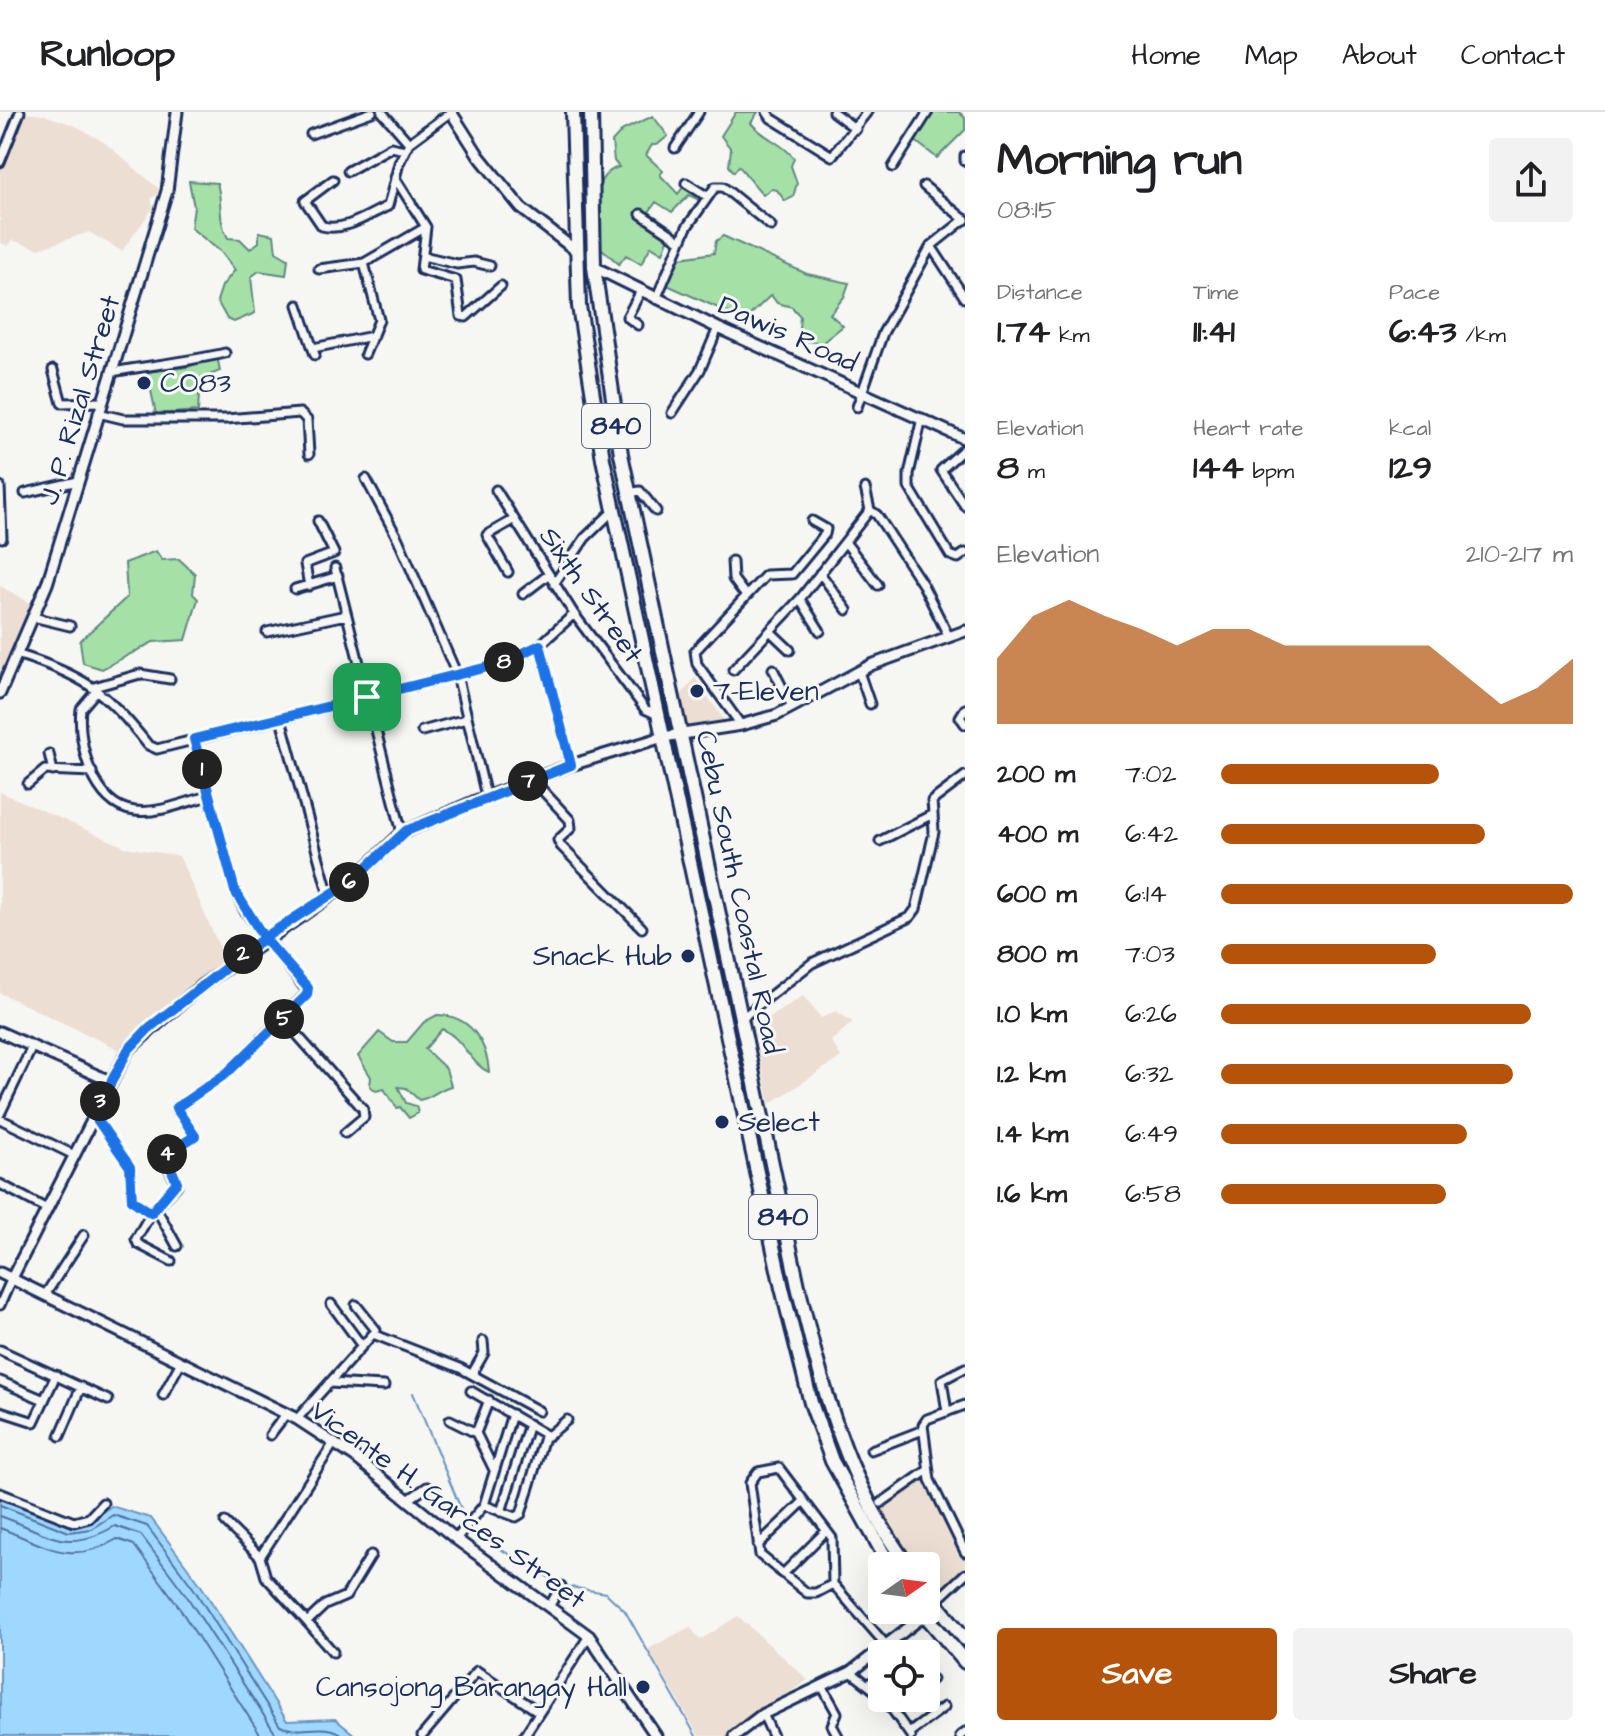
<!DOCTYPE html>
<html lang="en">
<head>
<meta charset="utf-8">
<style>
  :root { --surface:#fff; --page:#f2f2f2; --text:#202124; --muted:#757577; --line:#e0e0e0; --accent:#b45309 }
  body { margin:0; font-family:"Architects Daughter",sans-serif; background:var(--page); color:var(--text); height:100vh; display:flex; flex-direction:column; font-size:30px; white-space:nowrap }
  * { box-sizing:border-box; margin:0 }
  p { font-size:26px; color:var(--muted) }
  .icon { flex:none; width:44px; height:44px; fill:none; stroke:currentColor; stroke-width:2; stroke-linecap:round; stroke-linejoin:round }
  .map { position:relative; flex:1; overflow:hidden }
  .drawer { display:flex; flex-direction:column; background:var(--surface); width:640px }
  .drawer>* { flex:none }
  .needle { width:52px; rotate:76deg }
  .buttons { position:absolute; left:868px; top:1440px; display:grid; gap:16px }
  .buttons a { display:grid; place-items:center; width:72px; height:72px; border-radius:8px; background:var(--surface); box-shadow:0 8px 32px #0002; font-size:40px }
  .pin { position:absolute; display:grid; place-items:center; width:68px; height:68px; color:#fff; margin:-34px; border-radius:16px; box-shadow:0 4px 12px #0006 }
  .km { position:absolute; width:40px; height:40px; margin:-20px; border-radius:50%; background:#222; color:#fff; font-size:22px; line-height:40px; text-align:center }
  .round { display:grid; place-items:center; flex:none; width:84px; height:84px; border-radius:8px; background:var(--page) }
  .overview { display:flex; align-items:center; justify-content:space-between; height:136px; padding:0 32px }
  h1 { font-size:44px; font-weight:800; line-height:60px }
  .metrics { display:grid; grid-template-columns:repeat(3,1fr); gap:12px; height:136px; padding:8px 32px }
  .metrics div { display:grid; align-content:center }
  .metrics b { font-size:34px; font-weight:800 }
  .metrics small { font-size:22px; font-weight:400 }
  .metrics p { font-size:22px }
  .chart { height:224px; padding:16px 32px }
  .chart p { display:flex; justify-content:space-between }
  .chart svg { width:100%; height:144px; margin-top:8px; fill:var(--accent); opacity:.7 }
  .action { display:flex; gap:16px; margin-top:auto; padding:16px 32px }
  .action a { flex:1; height:92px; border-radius:8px; background:var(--accent); color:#fff; font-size:32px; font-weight:800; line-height:92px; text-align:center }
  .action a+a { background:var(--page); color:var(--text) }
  ul { padding:0 32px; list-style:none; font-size:26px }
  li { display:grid; grid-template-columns:128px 96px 1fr; align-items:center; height:60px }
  li i { height:20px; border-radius:10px; background:var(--accent) }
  header { display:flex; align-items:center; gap:48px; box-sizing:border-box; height:112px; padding:0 40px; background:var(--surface); border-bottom:2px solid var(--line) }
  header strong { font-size:38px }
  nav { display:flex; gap:44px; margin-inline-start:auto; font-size:28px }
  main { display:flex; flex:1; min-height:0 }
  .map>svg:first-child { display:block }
  .built { fill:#ecded2 }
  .green { fill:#a5e0a6; stroke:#608882; stroke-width:2 }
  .water { fill:#9fd8ff; stroke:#6a94bf; stroke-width:2 }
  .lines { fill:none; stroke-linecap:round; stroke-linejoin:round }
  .shore { stroke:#50739e; stroke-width:2 }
  .stream { stroke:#6a94bf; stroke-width:2 }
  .minor-casing { stroke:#1b2f5e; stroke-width:13 }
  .tertiary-casing { stroke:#1b2f5e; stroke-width:15 }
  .trunk-casing { stroke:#1b2f5e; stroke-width:18 }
  .minor { stroke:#f6f6f2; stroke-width:7 }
  .tertiary { stroke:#f6f6f2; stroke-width:9 }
  .trunk { stroke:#f6f6f2; stroke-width:12 }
  .route-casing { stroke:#fff; stroke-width:16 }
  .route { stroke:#1a73e8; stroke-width:10 }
  .poi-dot { fill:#1b2f5e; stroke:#f6f6f2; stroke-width:3 }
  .labels { text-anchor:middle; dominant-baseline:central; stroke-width:6; stroke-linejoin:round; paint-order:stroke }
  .shield { fill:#f6f6f2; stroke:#5d6b8a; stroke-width:2 }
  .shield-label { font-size:26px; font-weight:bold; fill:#1b2f5e }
  .street-label { font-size:28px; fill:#1b2f5e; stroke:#f6f6f2 }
  .poi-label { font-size:28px; fill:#1b2f5e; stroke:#f6f6f2; text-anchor:start }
</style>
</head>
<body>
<header>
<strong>Runloop</strong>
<nav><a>Home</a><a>Map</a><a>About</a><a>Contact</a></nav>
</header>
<main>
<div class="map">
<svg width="965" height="1624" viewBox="0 0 965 1624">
  <rect width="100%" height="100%" fill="#f6f6f2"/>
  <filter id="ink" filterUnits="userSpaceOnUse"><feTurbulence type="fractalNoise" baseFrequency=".0125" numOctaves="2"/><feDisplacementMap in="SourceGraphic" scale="16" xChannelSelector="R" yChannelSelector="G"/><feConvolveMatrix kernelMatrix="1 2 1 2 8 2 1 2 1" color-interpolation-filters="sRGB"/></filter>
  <g filter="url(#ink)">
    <path class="built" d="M21,1L44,3L76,14L105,31L159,77L160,81L151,86L153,96L122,139L89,120L39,137L12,128L7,134L0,130V56Z
      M0,474L32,492L0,569Z
      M695,566L728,614L687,618L683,614L677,588Z
      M0,680L125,735L179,744L196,782L225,848L118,937L0,881Z
      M803,884L821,906L836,899L853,910L831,929L841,945L770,992L753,916Z
      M923,1365L965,1447V1454L935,1482L926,1470V1454H915L879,1397Z
      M738,1504L808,1568L724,1624H699L648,1537L690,1515L700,1528Z"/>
    <path class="green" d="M736,0H758L751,11C764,27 782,30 794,46L791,54L797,71L793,85L785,89L777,78L771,77L763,83L739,54L734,60L729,54L731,37L721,24Z
      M930,0H959L965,6V18L937,46L913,27Z
      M653,4L668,24L657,33H652L646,43L663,59L660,63L678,82L686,71L702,85L699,88L689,83L672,100L656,90L649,100L672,116L663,141L651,134L641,152L626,143L619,152L601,136C599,106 586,65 619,55L614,49L612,30L623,18Z
      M189,69L217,71C223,91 217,108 228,126L240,127L250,137L259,130V120L274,123L276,140L288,147L286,163L259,159L251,165L255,201L234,210L227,207L217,189L222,174L235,158L221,140L191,116L194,95Z
      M723,124L807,162L849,171L844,185L830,202L843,214L822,231L798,228L800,204L792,195L777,191L771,183L745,208L667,173L680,146L714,141L716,129Z
      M217,244L220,259L200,267L198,299L156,302L147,260L188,255Z
      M156,439L162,448L179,447L195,462L193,482L198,487L186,528L153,530L102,557L83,551L80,529L127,485L125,451Z
      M437,903C470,903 487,930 489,960C470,952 463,926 442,917L425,937L446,957L451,974C438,977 431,987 419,988L406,976L398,975L406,991L416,994L418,1001L409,1006L400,995L397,996L384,977L376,979L370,974L371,965L358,944L379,920L393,930H407L424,910Z"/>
    <path class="water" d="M0,1384L70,1412L88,1410L111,1394L151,1406L200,1472L287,1609L335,1607L356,1624H0Z"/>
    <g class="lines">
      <path class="shore" d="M0,1393L69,1420L91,1417L113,1403L147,1414L194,1477L280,1614C300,1624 324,1608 343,1624
        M0,1404C49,1421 65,1443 115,1414L141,1423L186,1483L277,1624
        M0,1416C45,1433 71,1455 117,1427L134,1433L175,1489L261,1624"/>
      <path class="stream" d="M413,1281L466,1409
        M469,1416L471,1420L558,1471
        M564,1474L606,1481L625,1499L696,1624"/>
      <defs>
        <path id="minor" d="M382,0L409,31
          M767,0L771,6L832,44L867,0
          M833,0L856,17
          M311,22L372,0
          M675,36L699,0
          M965,44V49
          M0,50L20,0
          M893,55L928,0
          M348,59L391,35L405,38
          M395,66L426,115L421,158L456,168L461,204L466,205L501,174
          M333,68L305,89L322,114C345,120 368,103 388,94L399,51L409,31L451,0
          M686,71L708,85
          M924,74L965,108
          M641,102L681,129
          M931,134L965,186
          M423,144L457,152L474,150L490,154
          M364,151L379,208L365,242
          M319,157L364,151L426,115
          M656,187L687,115L715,75H723L771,114
          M298,193L315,243
          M638,213L627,205L641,179
          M313,236L373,224
          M53,258L62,291L102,290
          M112,260C151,253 187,250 225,241
          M857,295L883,221L931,134L965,107
          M98,301L123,307H226L300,301L307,308L309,342
          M672,301L700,258L718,216
          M922,306L909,362V375L950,443L958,446L965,441
          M965,336L941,358L965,394
          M366,367L398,427L457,563L486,684
          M0,374L2,426
          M865,376L870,398L877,403L923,473L949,525
          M496,378L574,502L645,597L658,603
          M25,381L78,369
          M629,381L640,379L656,399
          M845,430L878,473
          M732,449L733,467L746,484
          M335,456L402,721
          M508,460L487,423L513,408
          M820,461L847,498
          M554,472L585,426L614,398
          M309,474L305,452L334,441L318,409
          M295,477L338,464
          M523,482L548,463
          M800,487L820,519
          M33,505L70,514
          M267,520L346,503
          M771,520L790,538
          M540,533L571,653
          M16,542C82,562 105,578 148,633L157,637L500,552L540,533L574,502
          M773,557L792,595
          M733,558L800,487L870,398
          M859,560L870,592
          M94,575L140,562L170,567
          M97,578L81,597C77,630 93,695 135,699C158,702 186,690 208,684
          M965,597L960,605L965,612
          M281,607L329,784
          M741,613L697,552L695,539L766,463L792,462L825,422L826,417L812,409
          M422,619L466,607
          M49,642L53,659
          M532,667L570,708L571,716L558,728L561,734L642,816
          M28,672L45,658L92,660
          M880,729L933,702L932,689L965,664
          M742,906L812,851L910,805L916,797L934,720L933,702
          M284,908L363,997L364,1005L345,1021
          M0,1002L32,935
          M94,1003L130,1055L132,1088L151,1101
          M0,1007L74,1043
          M0,1072L45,1096
          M156,1096L177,1134
          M171,1149L138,1132L136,1127L151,1101L177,1073L164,1045L195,1024L176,996L227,961L308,880L245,799L235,779L194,627
          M45,1183L84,1123
          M331,1192L362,1234
          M0,1193L12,1166
          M356,1193L376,1218
          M0,1238L108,1288
          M472,1262L484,1241L483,1229
          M0,1269L44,1288
          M329,1271L384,1274
          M471,1279L548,1324L567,1308
          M163,1283L181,1250
          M965,1293L927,1307L923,1313L930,1368L965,1440
          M0,1299L34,1310L56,1263
          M947,1300L942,1268L965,1256
          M297,1307L373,1222L460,1256L539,1299
          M450,1308L476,1321L494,1358
          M476,1321L489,1288
          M270,1323L286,1302
          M60,1324L81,1275
          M871,1338L923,1318
          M0,1381L74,1410L89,1406L103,1391
          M408,1388L427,1375
          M881,1391L928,1358
          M484,1393L516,1405L521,1402L545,1322
          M501,1400L529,1312
          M225,1410L260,1445
          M456,1427L484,1393L512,1302
          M758,1433L804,1389
          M783,1462L826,1419
          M833,1472L816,1481H807L760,1443L750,1371L758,1360L779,1356L832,1426L833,1472L887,1534
          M935,1490L965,1462
          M549,1495L561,1474
          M307,1510L266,1465L260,1445L334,1331
          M333,1540L307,1510L325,1493L346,1484L371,1443
          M910,1542L912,1540
          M851,1560L882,1584
          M926,1571L932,1567
          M869,1572L882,1563
          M822,1574L837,1601L832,1613L838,1624
          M884,1586L911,1624
          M890,1595L906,1586
          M763,1602L773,1624
          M909,1621L944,1595
          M422,1624L477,1559L539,1600
          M524,1624L589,1524
          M960,1624L965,1620"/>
        <path id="tertiary" d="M451,0L479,44L521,96L575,138
          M594,155L718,216L965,327
          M0,581L47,472L112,260L167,79L177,0
          M0,920L110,969
          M0,1161L297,1307L355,1345L456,1427L589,1524L656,1624
          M12,1166L128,938L201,874L353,768L402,721L478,688L571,653L663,625L741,613L777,603L871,553L965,519
          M734,1624L763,1602L851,1560L925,1503"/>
        <path id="trunk" d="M573,0L579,194L603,347L782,1176L811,1291L832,1349L890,1454
          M591,0L594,155L621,342L798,1174C822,1274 846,1370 908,1454
          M926,1479L965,1527
          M921,1498L965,1550"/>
      </defs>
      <use href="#minor" class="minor-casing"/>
      <use href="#tertiary" class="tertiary-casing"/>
      <use href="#trunk" class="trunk-casing"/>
      <use href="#minor" class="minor"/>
      <use href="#tertiary" class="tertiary"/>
      <use href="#trunk" class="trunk"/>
    </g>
  </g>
  <g class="lines" filter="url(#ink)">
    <defs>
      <path id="route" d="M367,585L194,627L235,779L264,826L149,916L128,938L94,1003L130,1055L132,1088L151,1101L177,1070L165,1043L195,1024L176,996L227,961L307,883L308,876L264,826L353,768L406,719L571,653L540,533L500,552L367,585"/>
    </defs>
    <use href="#route" class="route-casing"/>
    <use href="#route" class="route"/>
  </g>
  <g class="poi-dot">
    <circle cx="144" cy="271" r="8"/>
    <circle cx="697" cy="579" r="8"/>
    <circle cx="688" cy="844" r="8"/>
    <circle cx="722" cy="1010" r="8"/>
    <circle cx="643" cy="1575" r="8"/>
  </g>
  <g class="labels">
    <g class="shield">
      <rect x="582" y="292" width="68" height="44" rx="6"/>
      <rect x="749" y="1083" width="68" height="44" rx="6"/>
    </g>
    <g class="shield-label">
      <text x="616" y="314">840</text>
      <text x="783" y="1105">840</text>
    </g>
    <g class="street-label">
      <text transform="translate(788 222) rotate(24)">Dawis Road</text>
      <text transform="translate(80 288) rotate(-73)">J. P. Rizal Street</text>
      <text transform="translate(591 483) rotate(55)">Sixth Street</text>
      <text transform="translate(739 780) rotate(78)">Cebu South Coastal Road</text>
      <text transform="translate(448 1393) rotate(36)">Vicente H. Garces Street</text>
    </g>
    <g class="poi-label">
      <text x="160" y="271">CO83</text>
      <text x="713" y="579">7-Eleven</text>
      <text x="672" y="844" text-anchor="end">Snack Hub</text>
      <text x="738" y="1010">Select</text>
      <text x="627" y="1575" text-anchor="end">Cansojong Barangay Hall</text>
    </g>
  </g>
</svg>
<div class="buttons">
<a><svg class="needle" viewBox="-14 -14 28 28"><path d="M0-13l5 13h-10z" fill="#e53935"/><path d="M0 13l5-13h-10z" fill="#757577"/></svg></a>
<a><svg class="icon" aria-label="locate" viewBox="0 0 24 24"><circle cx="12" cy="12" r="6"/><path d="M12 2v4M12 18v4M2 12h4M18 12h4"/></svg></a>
</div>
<div class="pin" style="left:367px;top:585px;background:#1e9e55"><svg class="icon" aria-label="arrive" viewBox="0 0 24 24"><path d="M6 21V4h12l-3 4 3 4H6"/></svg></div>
<b class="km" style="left:202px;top:657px">1</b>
<b class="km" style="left:243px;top:842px">2</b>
<b class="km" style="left:100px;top:989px">3</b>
<b class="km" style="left:167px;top:1042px">4</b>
<b class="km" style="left:284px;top:907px">5</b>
<b class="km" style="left:349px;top:770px">6</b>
<b class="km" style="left:528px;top:669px">7</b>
<b class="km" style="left:504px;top:550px">8</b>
</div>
<section class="drawer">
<div class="overview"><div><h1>Morning run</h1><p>08:15</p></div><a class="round"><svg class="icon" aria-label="share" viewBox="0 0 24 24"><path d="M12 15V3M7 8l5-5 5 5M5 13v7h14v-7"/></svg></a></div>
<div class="metrics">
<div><p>Distance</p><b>1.74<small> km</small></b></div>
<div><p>Time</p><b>11:41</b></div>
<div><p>Pace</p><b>6:43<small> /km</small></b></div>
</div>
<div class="metrics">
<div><p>Elevation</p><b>8<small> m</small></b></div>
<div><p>Heart rate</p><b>144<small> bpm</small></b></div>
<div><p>kcal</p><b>129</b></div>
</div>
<div class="chart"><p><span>Elevation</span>210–217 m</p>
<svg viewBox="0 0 160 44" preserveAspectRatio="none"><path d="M0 44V24L10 11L20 6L30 11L40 15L50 20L60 15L70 15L80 20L90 20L100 20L110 20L120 20L130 29L140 38L150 33L160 24V44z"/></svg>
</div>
<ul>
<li><b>200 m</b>7:02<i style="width:62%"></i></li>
<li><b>400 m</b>6:42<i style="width:75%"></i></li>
<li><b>600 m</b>6:14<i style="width:100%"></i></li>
<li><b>800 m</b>7:03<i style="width:61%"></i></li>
<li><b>1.0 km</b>6:26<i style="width:88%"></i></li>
<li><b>1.2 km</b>6:32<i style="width:83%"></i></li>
<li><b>1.4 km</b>6:49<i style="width:70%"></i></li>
<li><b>1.6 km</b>6:58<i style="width:64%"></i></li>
</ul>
<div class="action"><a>Save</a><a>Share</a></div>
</section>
</main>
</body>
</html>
